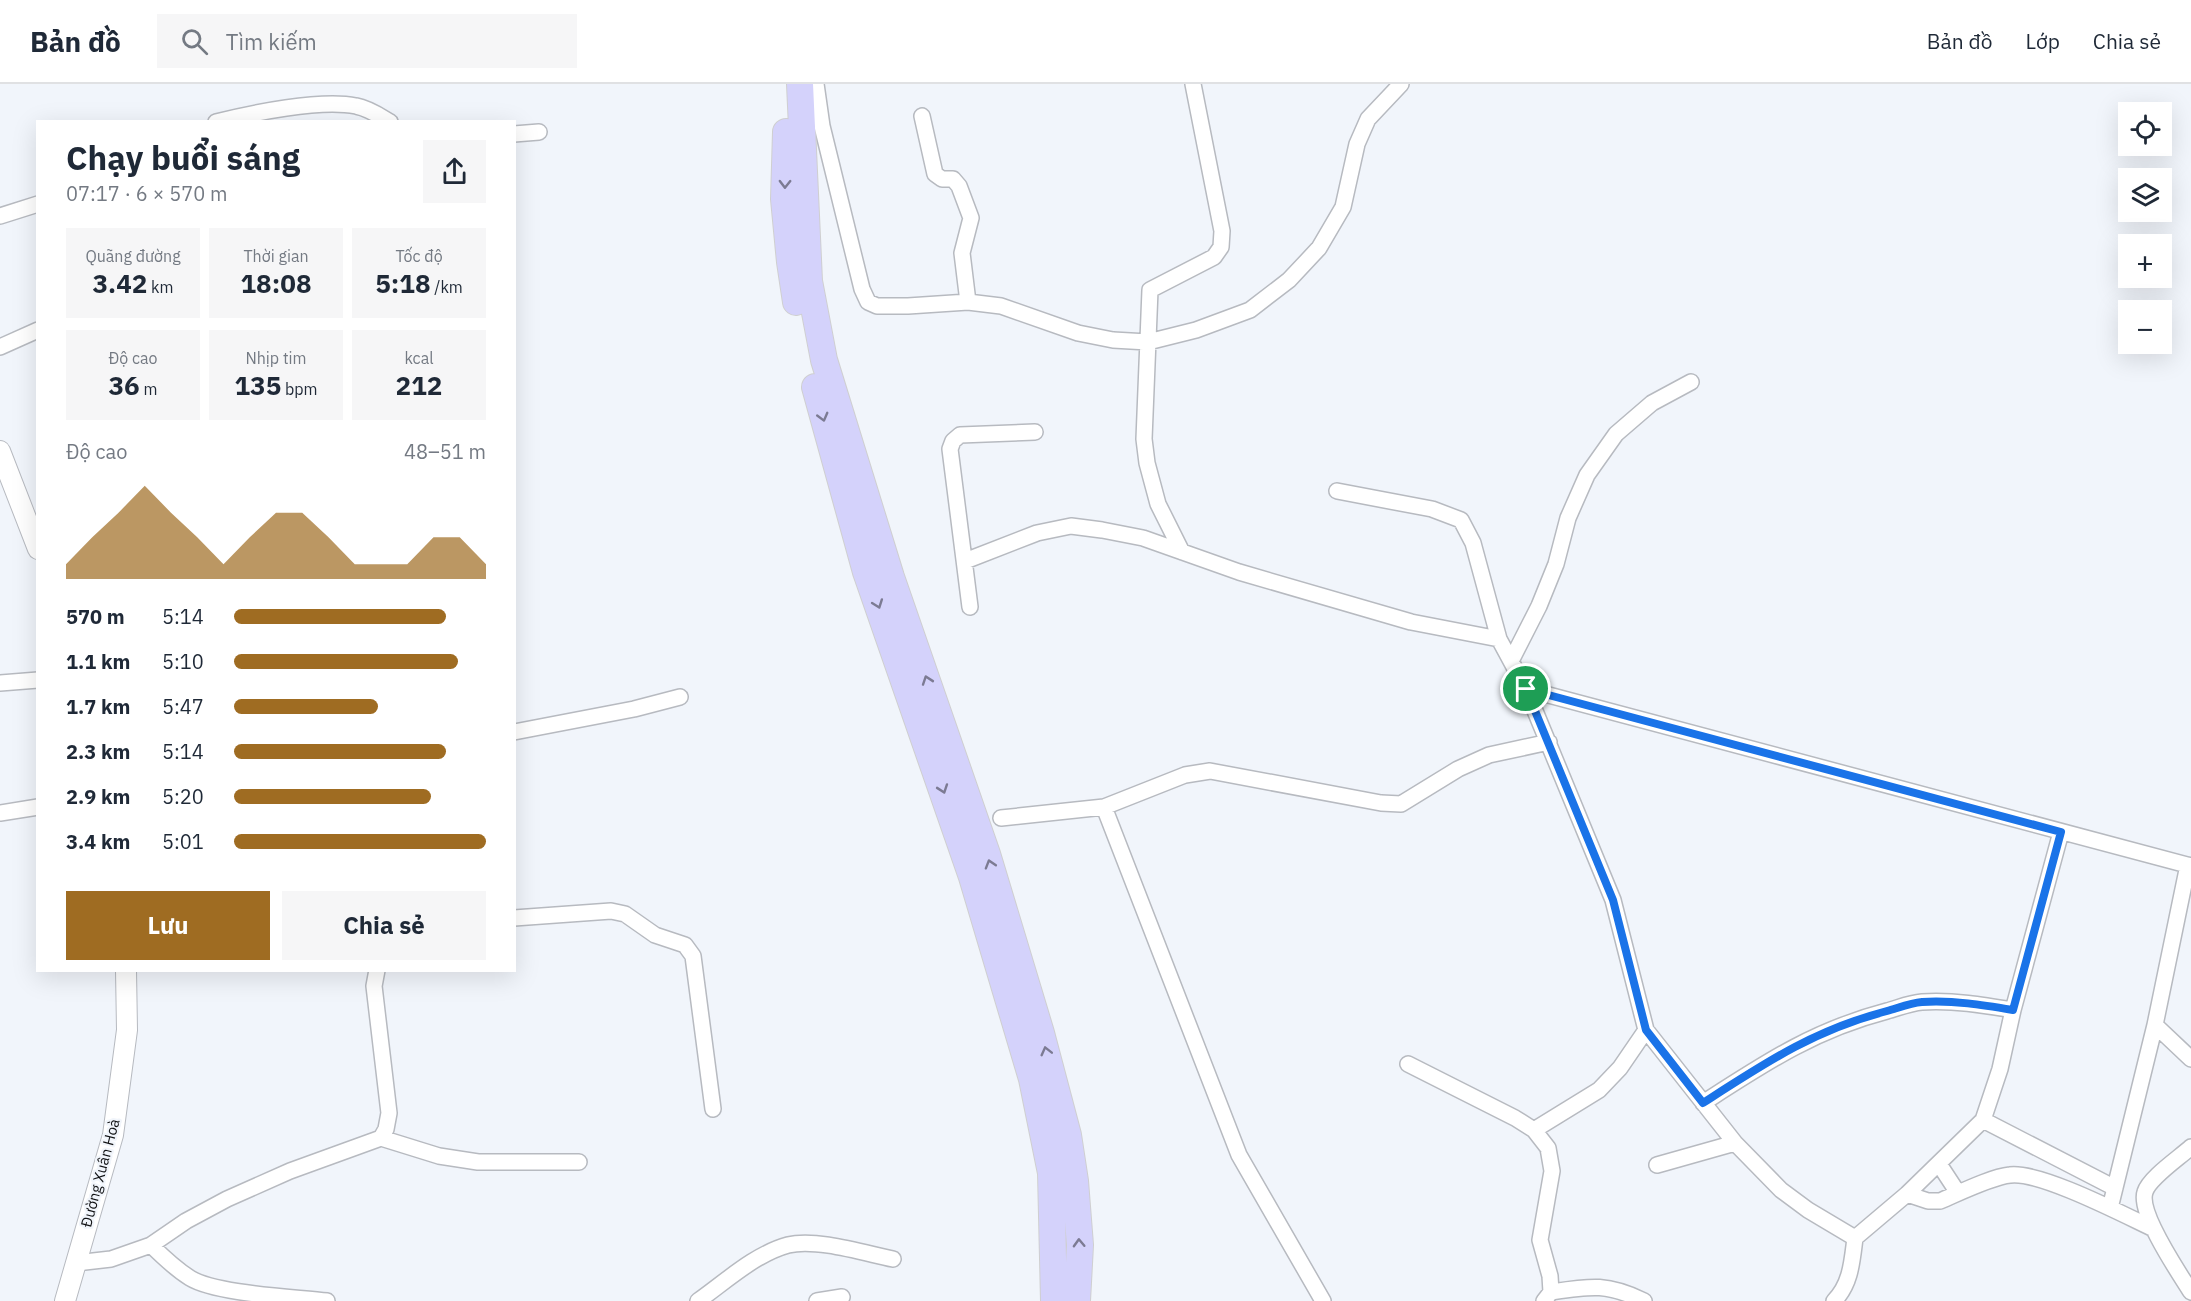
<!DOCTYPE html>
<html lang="vi">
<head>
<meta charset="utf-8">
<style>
  :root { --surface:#fff; --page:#f6f6f7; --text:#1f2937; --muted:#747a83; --line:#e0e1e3; --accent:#9f6c22 }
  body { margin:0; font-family:"IBM Plex Sans",sans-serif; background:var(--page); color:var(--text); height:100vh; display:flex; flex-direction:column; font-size:22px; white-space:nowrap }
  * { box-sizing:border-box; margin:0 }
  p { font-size:20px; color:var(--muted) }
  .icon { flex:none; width:33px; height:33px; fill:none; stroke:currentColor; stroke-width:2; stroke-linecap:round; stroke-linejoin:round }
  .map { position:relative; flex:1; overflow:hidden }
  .drawer { position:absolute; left:36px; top:36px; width:480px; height:852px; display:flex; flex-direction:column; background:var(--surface); border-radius:0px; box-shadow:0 6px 24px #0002 }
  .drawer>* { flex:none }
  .controls { position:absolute; left:2118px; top:18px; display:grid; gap:12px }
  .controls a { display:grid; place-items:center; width:54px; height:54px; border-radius:0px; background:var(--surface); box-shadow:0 6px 24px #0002; font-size:30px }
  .pin { position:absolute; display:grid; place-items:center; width:51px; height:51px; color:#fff; margin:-26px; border:3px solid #fff; border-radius:50%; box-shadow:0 2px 6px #0007 }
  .round { display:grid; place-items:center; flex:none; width:63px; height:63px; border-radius:0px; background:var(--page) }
  .head { display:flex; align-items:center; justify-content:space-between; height:102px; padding:0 30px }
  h1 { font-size:33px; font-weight:700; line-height:45px }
  .stats { display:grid; grid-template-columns:repeat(3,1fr); gap:9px; height:102px; padding:6px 30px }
  .stats div { display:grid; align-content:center; border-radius:0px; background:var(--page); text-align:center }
  .stats b { font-size:26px; font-weight:700 }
  .stats small { font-size:16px; font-weight:400 }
  .stats p { font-size:16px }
  .chart { height:168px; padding:12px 30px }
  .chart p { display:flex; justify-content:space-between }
  .chart svg { width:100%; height:108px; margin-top:6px; fill:var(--accent); opacity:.7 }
  .cta { display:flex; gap:12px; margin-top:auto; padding:12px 30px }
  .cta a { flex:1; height:69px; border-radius:0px; background:var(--accent); color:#fff; font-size:24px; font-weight:700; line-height:69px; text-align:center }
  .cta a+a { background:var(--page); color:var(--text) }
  ul { padding:0 30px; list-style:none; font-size:20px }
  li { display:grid; grid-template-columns:96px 72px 1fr; align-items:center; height:45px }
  li i { height:15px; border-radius:8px; background:var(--accent) }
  header { display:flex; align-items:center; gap:36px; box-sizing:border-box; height:84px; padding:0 30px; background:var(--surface); border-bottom:2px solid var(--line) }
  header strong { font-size:28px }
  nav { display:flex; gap:33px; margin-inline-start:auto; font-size:21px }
  .search { width:420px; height:54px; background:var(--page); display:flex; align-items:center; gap:15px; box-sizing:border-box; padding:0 21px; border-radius:0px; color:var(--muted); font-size:22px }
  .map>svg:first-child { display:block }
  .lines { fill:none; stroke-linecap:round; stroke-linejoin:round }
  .minor-casing { stroke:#b7bac0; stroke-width:18 }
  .tertiary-casing { stroke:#b7bac0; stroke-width:22 }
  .trunk-casing { stroke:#cfcfd0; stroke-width:28 }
  .minor { stroke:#fff; stroke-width:15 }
  .tertiary { stroke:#fff; stroke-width:20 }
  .trunk { stroke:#d4d2fb; stroke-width:26 }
  .oneway { stroke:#7c7b93 }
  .route-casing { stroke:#fff; stroke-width:12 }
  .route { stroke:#1a73e8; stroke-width:8 }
  .labels { text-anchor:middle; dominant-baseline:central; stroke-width:4.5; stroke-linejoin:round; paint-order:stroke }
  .street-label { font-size:15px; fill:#101113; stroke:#f1f5fb }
</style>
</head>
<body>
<header>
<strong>Bản đồ</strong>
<div class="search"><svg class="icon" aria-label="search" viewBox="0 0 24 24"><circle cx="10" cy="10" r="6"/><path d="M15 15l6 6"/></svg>Tìm kiếm</div>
<nav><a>Bản đồ</a><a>Lớp</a><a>Chia sẻ</a></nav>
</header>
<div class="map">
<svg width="2191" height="1217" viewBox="0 0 2191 1217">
  <rect width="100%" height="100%" fill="#f1f5fb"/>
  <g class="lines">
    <defs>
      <path id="minor" d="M816,0L822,42L862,205L868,218L877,222H908L968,218L1001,222L1078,249L1113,256L1148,258L1196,246L1250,226L1289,196L1319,164L1343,123L1357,60L1368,35L1401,0
        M922,32L935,90L942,95H953L959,102L971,134L962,169L968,218
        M216,38C252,29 320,15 356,22C368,24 380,32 390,38
        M514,50L539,48
        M0,132L38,120
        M0,263L38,246
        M1337,407L1432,425L1461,436L1473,459L1499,555L1526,605L1613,816L1646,946L1735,1059L1781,1106L1808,1126L1855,1154C1852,1177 1851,1200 1834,1217
        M1182,468L1158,420L1147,379L1144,355L1150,206L1214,173L1221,163L1222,147L1193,0
        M965,477L1037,449L1071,442L1102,446L1143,454L1239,488L1411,538L1499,555
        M970,523L950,365L953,357L960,351L1035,348
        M1511,577L1539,522L1556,480L1568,434L1587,391L1616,350L1652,319L1691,298
        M0,599L38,596
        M1526,605L2191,782
        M514,648L634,625L680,613
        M1104,723L1239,1071L1323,1217
        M0,729L38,723
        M1001,734L1104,723L1185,691L1210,687L1381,719L1401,720L1458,685L1489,671L1549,658
        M2188,781L2155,941L2191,975
        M514,834L611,827L625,830L655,851L685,861L693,872L713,1025
        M1408,980L1515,1034L1534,1046L1548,1064L1552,1087L1540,1156L1550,1192L1551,1208L1544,1217
        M1703,1019C1765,979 1814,946 1887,927C1898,924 1910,919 1922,918C1953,916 1983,921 2013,926
        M1983,1036L2115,1104
        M1534,1046L1599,1006L1620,984L1646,946
        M381,1054L439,1072L478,1078H579
        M2191,1063C2179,1074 2149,1094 2145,1108C2138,1129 2179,1189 2191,1208
        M1939,1080L1958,1109
        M1657,1081L1735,1059
        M1907,1110L1928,1117H1940C1959,1109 1991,1093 2010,1091C2040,1087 2124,1131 2154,1145
        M2110,1124L2155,941
        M1855,1154L1907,1110L1983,1036L2000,985L2013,926L2061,748
        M151,1161L186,1137L227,1115L290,1087L381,1054L386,1045L389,1029L374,902L377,886
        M76,1179L111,1175L151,1161C163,1173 176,1185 190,1194C216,1210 294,1213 327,1217
        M1551,1208C1591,1202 1607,1199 1644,1217
        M698,1217C725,1198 755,1170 788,1161C816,1154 864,1169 893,1175
        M817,1217L842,1213"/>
      <path id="tertiary" d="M0,367L38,465
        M65,1217L113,1051L127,946L126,886"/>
      <path id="trunk" d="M800,0L809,197L824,276L891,493L987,770L1041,949L1068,1051L1075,1097L1080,1161L1077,1217
        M786,48L784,115L790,178L796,218
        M815,303L866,488L972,793L1032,995L1051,1089L1054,1217"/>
    </defs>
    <use href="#minor" class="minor-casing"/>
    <use href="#tertiary" class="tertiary-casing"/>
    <use href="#trunk" class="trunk-casing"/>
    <use href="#minor" class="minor"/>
    <use href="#tertiary" class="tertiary"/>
    <use href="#trunk" class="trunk"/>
  </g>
  <defs><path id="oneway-chevron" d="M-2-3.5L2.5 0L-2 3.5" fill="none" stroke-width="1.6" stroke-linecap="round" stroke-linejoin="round" transform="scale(1.5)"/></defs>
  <g class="oneway">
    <use href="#oneway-chevron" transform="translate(785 100) rotate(91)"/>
    <use href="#oneway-chevron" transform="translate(823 333) rotate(75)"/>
    <use href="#oneway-chevron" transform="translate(878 520) rotate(70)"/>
    <use href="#oneway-chevron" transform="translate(927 596) rotate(-109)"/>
    <use href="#oneway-chevron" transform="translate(943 705) rotate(71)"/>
    <use href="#oneway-chevron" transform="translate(990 780) rotate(-107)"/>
    <use href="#oneway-chevron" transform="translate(1046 967) rotate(-104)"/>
    <use href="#oneway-chevron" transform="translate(1079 1159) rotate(-92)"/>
  </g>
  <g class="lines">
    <defs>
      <path id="route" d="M1526,605L2061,748L2013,926C1983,921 1953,916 1922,918C1910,919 1898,924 1887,927C1814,946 1765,979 1703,1019L1646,946L1613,816Z"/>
    </defs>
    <use href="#route" class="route-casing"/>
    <use href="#route" class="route"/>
  </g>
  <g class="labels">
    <g class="street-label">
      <text transform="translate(100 1089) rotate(-75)">Đường Xuân Hoà</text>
    </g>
  </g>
</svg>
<div class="controls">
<a><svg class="icon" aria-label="locate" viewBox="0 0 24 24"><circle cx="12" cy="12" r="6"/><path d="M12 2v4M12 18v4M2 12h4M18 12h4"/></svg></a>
<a><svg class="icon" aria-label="layers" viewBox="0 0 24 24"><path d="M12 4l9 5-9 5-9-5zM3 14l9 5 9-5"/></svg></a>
<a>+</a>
<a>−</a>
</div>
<div class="pin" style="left:1526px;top:605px;background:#1e9e55"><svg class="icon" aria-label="arrive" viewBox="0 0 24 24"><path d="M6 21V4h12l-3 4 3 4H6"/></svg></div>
<section class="drawer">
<div class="head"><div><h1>Chạy buổi sáng</h1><p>07:17 · 6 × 570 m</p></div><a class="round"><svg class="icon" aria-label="share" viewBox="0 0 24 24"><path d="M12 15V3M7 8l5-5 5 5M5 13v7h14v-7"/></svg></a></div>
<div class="stats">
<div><p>Quãng đường</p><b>3.42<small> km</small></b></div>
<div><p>Thời gian</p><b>18:08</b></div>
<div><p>Tốc độ</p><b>5:18<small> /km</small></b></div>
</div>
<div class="stats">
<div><p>Độ cao</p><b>36<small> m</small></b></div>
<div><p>Nhịp tim</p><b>135<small> bpm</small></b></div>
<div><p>kcal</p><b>212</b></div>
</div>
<div class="chart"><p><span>Độ cao</span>48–51 m</p>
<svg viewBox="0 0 160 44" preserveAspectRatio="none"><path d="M0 44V38L10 27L20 17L30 6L40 17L50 27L60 38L70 27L80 17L90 17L100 27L110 38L120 38L130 38L140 27L150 27L160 38V44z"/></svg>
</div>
<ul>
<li><b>570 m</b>5:14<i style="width:84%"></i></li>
<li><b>1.1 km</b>5:10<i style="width:89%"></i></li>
<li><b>1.7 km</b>5:47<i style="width:57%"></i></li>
<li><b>2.3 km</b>5:14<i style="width:84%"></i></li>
<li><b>2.9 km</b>5:20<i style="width:78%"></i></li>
<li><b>3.4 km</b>5:01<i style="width:100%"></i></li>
</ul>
<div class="cta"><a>Lưu</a><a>Chia sẻ</a></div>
</section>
</div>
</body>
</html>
